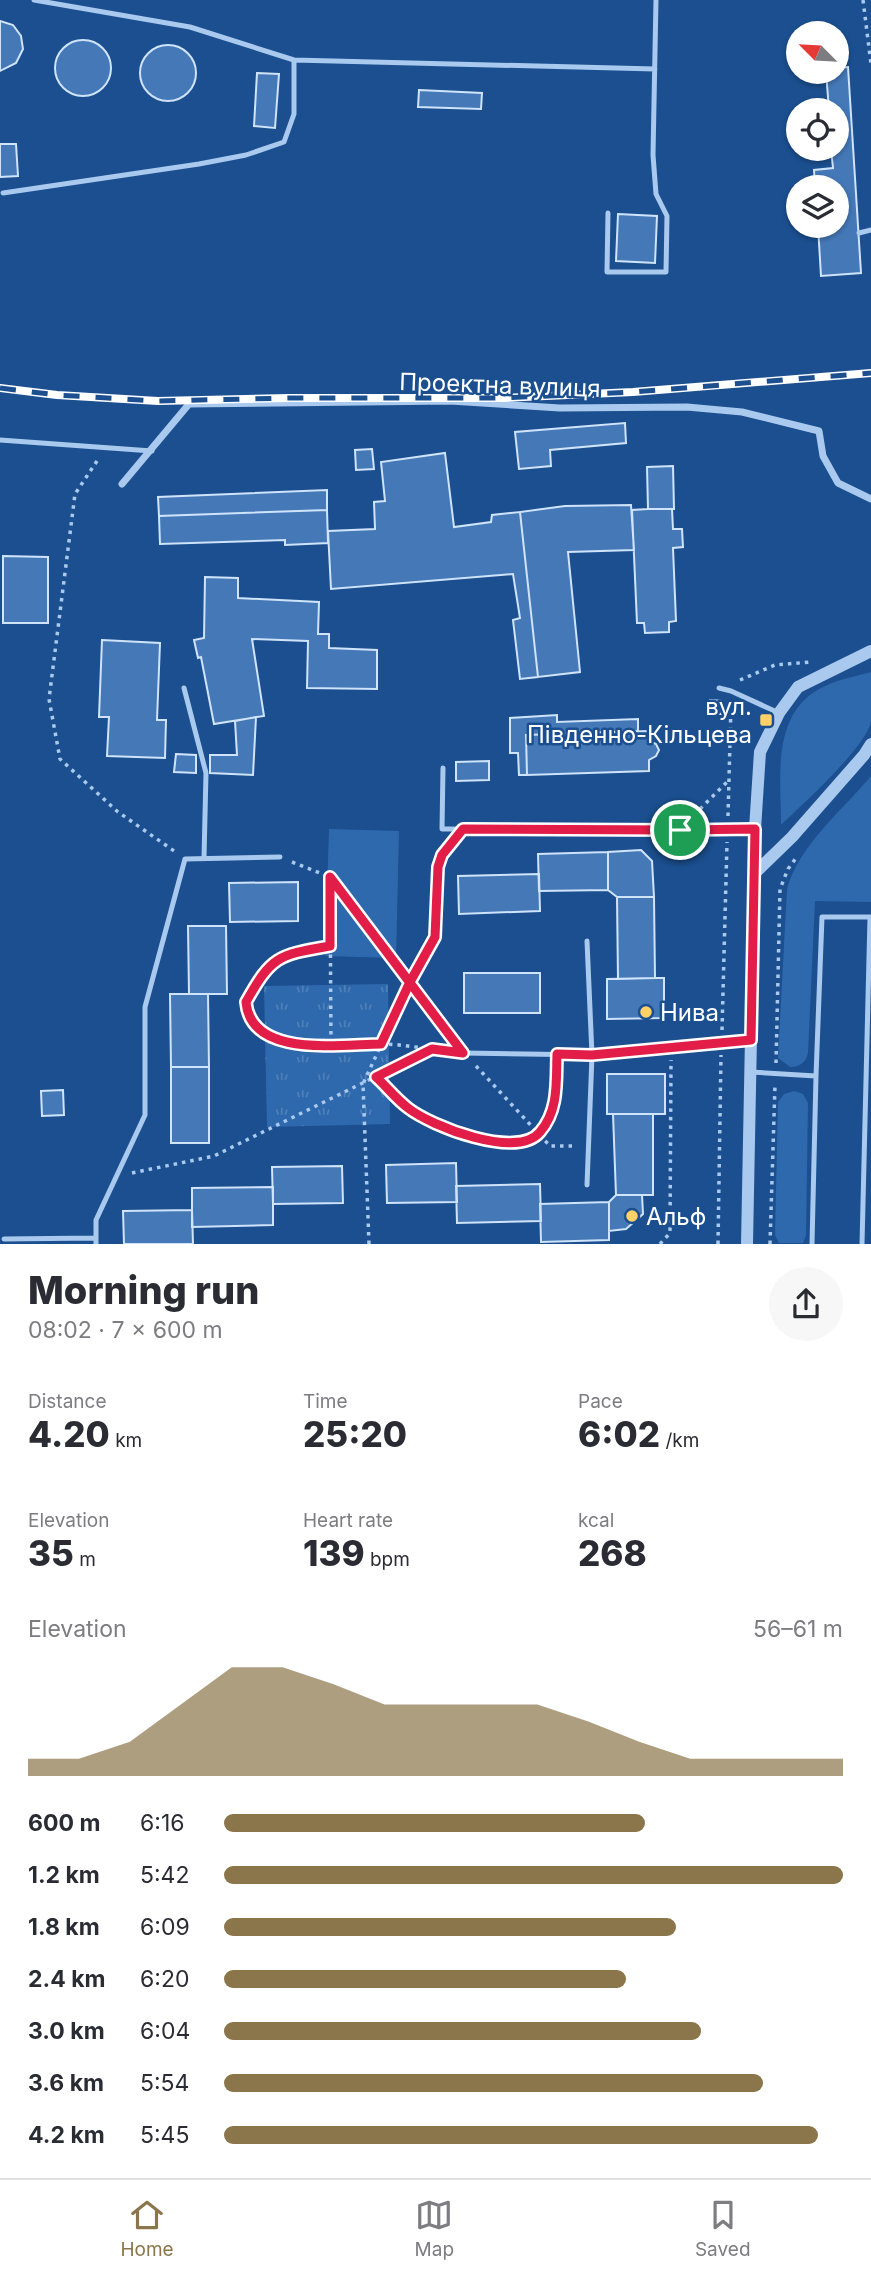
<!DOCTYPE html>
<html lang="en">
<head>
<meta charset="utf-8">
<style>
  :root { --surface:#fff; --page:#f7f7f7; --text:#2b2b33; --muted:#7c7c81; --line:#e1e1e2; --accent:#8a764a }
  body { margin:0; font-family:Inter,sans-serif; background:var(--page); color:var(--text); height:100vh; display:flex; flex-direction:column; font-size:26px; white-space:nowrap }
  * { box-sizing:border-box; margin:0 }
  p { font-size:23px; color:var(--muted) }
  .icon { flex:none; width:38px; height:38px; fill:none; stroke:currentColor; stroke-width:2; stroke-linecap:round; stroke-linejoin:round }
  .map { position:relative; height:1244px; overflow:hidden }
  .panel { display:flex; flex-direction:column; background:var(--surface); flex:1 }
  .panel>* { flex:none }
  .needle { width:46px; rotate:294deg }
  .tools { position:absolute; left:786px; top:21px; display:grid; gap:14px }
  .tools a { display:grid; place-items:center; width:63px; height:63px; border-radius:50%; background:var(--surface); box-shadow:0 2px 5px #0004; font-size:35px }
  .pin { position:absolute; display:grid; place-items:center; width:60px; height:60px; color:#fff; margin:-30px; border:4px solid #fff; border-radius:50%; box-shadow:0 2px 7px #0007 }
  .round { display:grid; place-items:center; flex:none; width:74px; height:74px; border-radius:37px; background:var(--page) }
  .summary { display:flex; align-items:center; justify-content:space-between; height:119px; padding:0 28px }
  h1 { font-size:38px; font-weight:800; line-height:52px }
  .stats { display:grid; grid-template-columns:repeat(3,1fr); gap:10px; height:119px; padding:7px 28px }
  .stats div { display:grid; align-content:center }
  .stats b { font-size:35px; font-weight:800 }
  .stats small { font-size:19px; font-weight:400 }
  .stats p { font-size:19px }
  .chart { height:196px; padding:14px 28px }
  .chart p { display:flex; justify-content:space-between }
  .chart svg { width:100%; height:126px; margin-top:7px; fill:var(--accent); opacity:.7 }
  ul { padding:0 28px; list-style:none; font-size:23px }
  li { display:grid; grid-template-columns:112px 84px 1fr; align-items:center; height:52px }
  li i { height:18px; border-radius:9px; background:var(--accent) }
  .dock { display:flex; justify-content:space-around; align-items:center; height:98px; border-top:2px solid var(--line); background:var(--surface); font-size:19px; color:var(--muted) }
  .dock a { display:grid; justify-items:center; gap:4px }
  .dock .on { color:var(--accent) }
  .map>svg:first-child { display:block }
  .grass { fill:#2e69ad }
  .park { fill:url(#park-tufts) }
  .building { fill:#4478b7; stroke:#cfe3fa; stroke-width:2 }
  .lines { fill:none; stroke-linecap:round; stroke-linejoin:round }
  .path { stroke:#a9c9ee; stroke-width:3.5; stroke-dasharray:3.5 5; stroke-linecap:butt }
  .service { stroke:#a9c9ee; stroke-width:5 }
  .minor { stroke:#a9c9ee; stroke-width:7 }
  .tertiary { stroke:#a9c9ee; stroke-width:12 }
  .rail-casing { stroke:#fff; stroke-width:8 }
  .rail { stroke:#1b4f8f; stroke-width:5; stroke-dasharray:16; stroke-linecap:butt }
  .route-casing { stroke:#fff; stroke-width:14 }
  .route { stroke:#e11d48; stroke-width:9 }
  .poi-dot { fill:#ffd166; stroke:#1b4f8f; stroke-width:2.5 }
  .labels { text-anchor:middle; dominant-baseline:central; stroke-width:5; stroke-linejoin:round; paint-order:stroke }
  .street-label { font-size:24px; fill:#fff; stroke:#1b4f8f }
  .poi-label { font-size:24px; fill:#fff; stroke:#1b4f8f; text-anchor:start }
</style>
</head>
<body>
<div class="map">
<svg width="871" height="1244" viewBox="0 0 871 1244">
  <defs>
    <pattern id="park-tufts" width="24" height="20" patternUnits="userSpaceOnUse" patternTransform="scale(1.75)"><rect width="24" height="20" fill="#2e69ad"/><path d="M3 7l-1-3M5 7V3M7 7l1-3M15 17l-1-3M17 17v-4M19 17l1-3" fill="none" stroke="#4d80b9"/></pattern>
  </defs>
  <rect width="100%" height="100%" fill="#1b4f8f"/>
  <path class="grass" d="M871,672C871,688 871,707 871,722C865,748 802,805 781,825C781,779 771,716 819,689C835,680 853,677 871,672Z
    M871,776V902L815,901L808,1053C806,1063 799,1067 790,1067L778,1058L787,889C799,845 842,811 871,776Z
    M329,829L399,831L396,958L325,956Z
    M794,1091L803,1094L808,1103L806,1235L803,1243H779L775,1235L778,1102L784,1094Z"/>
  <path class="park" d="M388,984L390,1124L267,1127L264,986Z"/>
  <path class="building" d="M0,21L13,25L21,36L23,49L16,63L0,71Z
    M55 68a28 28 0 1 1 56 0a28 28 0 1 1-56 0Z
    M140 73a28 28 0 1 1 56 0a28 28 0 1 1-56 0Z
    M848,67L861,273L821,276L818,226H836V187H815L814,170L833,168L831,149H836V110H829L826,72H836V68Z
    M257,73L279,74L275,128L254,126Z
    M419,90L482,93L481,109L418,107Z
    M0,144H16L18,176L0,177Z
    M618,214L657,216L655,263L616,261Z
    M625,423L626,443L550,450L551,466L519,469L515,432Z
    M372,449L374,469L356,470L355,450Z
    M445,453L454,527L491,522L492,515L520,512L538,677L520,679L513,620L520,618L513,574L331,589L328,531L375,529L374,502L385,501L381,462Z
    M673,466L674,509H648L647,467Z
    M327,490V510L159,516L158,497Z
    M631,505L634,550L568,552L580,672L538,677L520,512L565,506Z
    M648,509H672L673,529H682L683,547L673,548L676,621L669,622V632L645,633L644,623H637L632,510Z
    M327,510L328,543L285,545V540L160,544L159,516Z
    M3,556L48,557V623H3Z
    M205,577L238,578V598L319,602L318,634H329V648L377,650V689L307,688L308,641L252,639L264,716L214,724L201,657L198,658L194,640L204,638Z
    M102,640L160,643L157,720H166L165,758L107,756L109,717H99Z
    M710,700L722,701V714H710Z
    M557,715V722L638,719V731L526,735L527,775H519L518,753H510V718Z
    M256,717L253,775L210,773V755H237L235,721Z
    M648,731L649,741L656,744L659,750L656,756L649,760V771L527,775L526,735Z
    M176,754L196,755V773L174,772Z
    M489,761V780L456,781V762Z
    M641,850L652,861L654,897H617L608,890V852Z
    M608,852V890L539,891L538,854Z
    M539,874L540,911L459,914L458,876Z
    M298,882V921L230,922L229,883Z
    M617,897H654L655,978L618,979Z
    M188,926H226L227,994H189Z
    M464,973H540V1013H464Z
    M655,978H664V1018L607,1019V979Z
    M170,994H208L209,1067H171Z
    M171,1067H209V1143H171Z
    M607,1074H665V1114H607Z
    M63,1090L64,1115L42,1116L41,1091Z
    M613,1114H653V1195H616Z
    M456,1163L457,1202L387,1203L386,1165Z
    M342,1166L343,1203L273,1204L272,1167Z
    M540,1184L541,1221L457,1223L456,1186Z
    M273,1187V1225L192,1227V1188Z
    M616,1195H642L643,1214L626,1229L609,1231V1202Z
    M609,1202V1240L541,1242L540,1204Z
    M192,1210L193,1244H124L123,1211Z"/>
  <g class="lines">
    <path class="path" d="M863,0L871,64
      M97,461L75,494L49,699L60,759L118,812L177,853
      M740,680L775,665L810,662
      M694,815L728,781
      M728,816L731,705
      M292,862L330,877L457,1045
      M330,878L331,1044
      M330,946C279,954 272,955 246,1002C251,1061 342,1042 381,1044C398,1044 414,1047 430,1049
      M722,1030L727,842
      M776,1063L780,889L788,869L796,858
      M476,1066L550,1146H577
      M376,1077C387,1087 396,1099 408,1108C431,1126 517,1160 540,1132C557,1112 556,1090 557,1065
      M132,1173L214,1156L432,1049L451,1051
      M369,1244L363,1084L410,982L435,937L438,867L442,855L450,843
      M660,1244L670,1233L671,1060
      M718,1244L721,1055
      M770,1244L775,1085"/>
    <path class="service" d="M34,0L190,27L294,60L655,69
      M3,193L199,164L246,155L284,142L294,114V60
      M608,213L607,272H666L667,216L656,194L653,155L656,0
      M859,233L871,230
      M0,440L152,451
      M184,688L206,773L204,858
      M719,688L731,691L779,713
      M443,768L442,829H755
      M463,1053L592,1055L750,1040
      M751,1072L816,1076L822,917H870L862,1244
      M587,1185L592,1055L587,941
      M4,1239L95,1238
      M96,1244V1220L145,1115V1007L185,859L280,857
      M812,1244L816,1076"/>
    <path class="minor" d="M122,484L189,404L450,401L560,408L687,407L742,412L819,431L823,456L838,483L871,499"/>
    <path class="tertiary" d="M755,873L792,837L864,755L871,744
      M747,1244L755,829L760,752L779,713L798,687L871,651"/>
    <defs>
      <path id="rail" d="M0,388L57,395L158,401L289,398H503L633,392L871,373"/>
    </defs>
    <use href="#rail" class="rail-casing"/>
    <use href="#rail" class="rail"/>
  </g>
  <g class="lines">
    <defs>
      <path id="route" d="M680,830L463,829L442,855L438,867L435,937L410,982L381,1044C342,1044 251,1059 246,1002C272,955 279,955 330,946V877L463,1053L432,1049L376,1077C387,1087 396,1099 408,1108C431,1126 517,1160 540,1132C559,1110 556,1082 557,1054L592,1055L751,1040L755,829L680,830"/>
    </defs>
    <use href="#route" class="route-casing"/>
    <use href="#route" class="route"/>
  </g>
  <g class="poi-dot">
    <rect x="759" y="713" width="14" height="14" rx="3.5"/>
    <circle cx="646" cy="1012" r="7"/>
    <circle cx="632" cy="1216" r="7"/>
  </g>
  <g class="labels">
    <g class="street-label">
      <text transform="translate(500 385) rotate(2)">Проектна вулиця</text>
    </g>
    <g class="poi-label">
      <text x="752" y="706" text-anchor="end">вул.<tspan x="752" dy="28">Південно-Кільцева</tspan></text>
      <text x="660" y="1012">Нива</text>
      <text x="646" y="1216">Альф</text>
    </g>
  </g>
</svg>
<div class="tools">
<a><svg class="needle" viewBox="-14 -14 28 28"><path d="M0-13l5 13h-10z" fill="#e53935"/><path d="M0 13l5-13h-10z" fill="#7c7c81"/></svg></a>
<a><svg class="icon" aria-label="locate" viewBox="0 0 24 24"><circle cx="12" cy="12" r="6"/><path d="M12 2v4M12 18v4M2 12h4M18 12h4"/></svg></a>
<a><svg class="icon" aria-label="layers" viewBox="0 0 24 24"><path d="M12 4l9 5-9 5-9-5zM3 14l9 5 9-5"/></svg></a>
</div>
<div class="pin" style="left:680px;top:830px;background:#1e9e55"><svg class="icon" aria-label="arrive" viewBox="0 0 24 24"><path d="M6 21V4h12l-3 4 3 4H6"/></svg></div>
</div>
<section class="panel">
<div class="summary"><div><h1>Morning run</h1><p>08:02 · 7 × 600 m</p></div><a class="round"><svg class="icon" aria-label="share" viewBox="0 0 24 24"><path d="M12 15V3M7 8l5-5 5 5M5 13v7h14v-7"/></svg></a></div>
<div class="stats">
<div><p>Distance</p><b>4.20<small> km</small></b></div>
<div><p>Time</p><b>25:20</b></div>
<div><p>Pace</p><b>6:02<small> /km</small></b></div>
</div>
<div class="stats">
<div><p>Elevation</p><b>35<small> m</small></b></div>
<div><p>Heart rate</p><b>139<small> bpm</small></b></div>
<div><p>kcal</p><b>268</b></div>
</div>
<div class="chart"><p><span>Elevation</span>56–61 m</p>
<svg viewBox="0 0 160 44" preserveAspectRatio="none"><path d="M0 44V38L10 38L20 32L30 19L40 6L50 6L60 12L70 19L80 19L90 19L100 19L110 25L120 32L130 38L140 38L150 38L160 38V44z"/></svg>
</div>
<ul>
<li><b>600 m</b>6:16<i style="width:68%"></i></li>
<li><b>1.2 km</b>5:42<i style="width:100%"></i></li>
<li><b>1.8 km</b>6:09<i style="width:73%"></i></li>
<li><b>2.4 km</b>6:20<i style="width:65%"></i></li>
<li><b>3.0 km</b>6:04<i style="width:77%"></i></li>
<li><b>3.6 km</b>5:54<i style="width:87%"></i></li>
<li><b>4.2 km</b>5:45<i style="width:96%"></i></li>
</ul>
</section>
<nav class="dock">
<a class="on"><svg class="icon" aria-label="home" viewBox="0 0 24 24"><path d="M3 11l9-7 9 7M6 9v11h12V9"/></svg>Home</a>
<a><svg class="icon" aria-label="map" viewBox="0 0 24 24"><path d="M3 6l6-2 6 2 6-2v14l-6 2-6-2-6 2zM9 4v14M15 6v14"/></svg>Map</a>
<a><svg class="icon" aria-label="saved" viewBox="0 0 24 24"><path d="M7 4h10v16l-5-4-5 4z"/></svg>Saved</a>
</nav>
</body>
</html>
